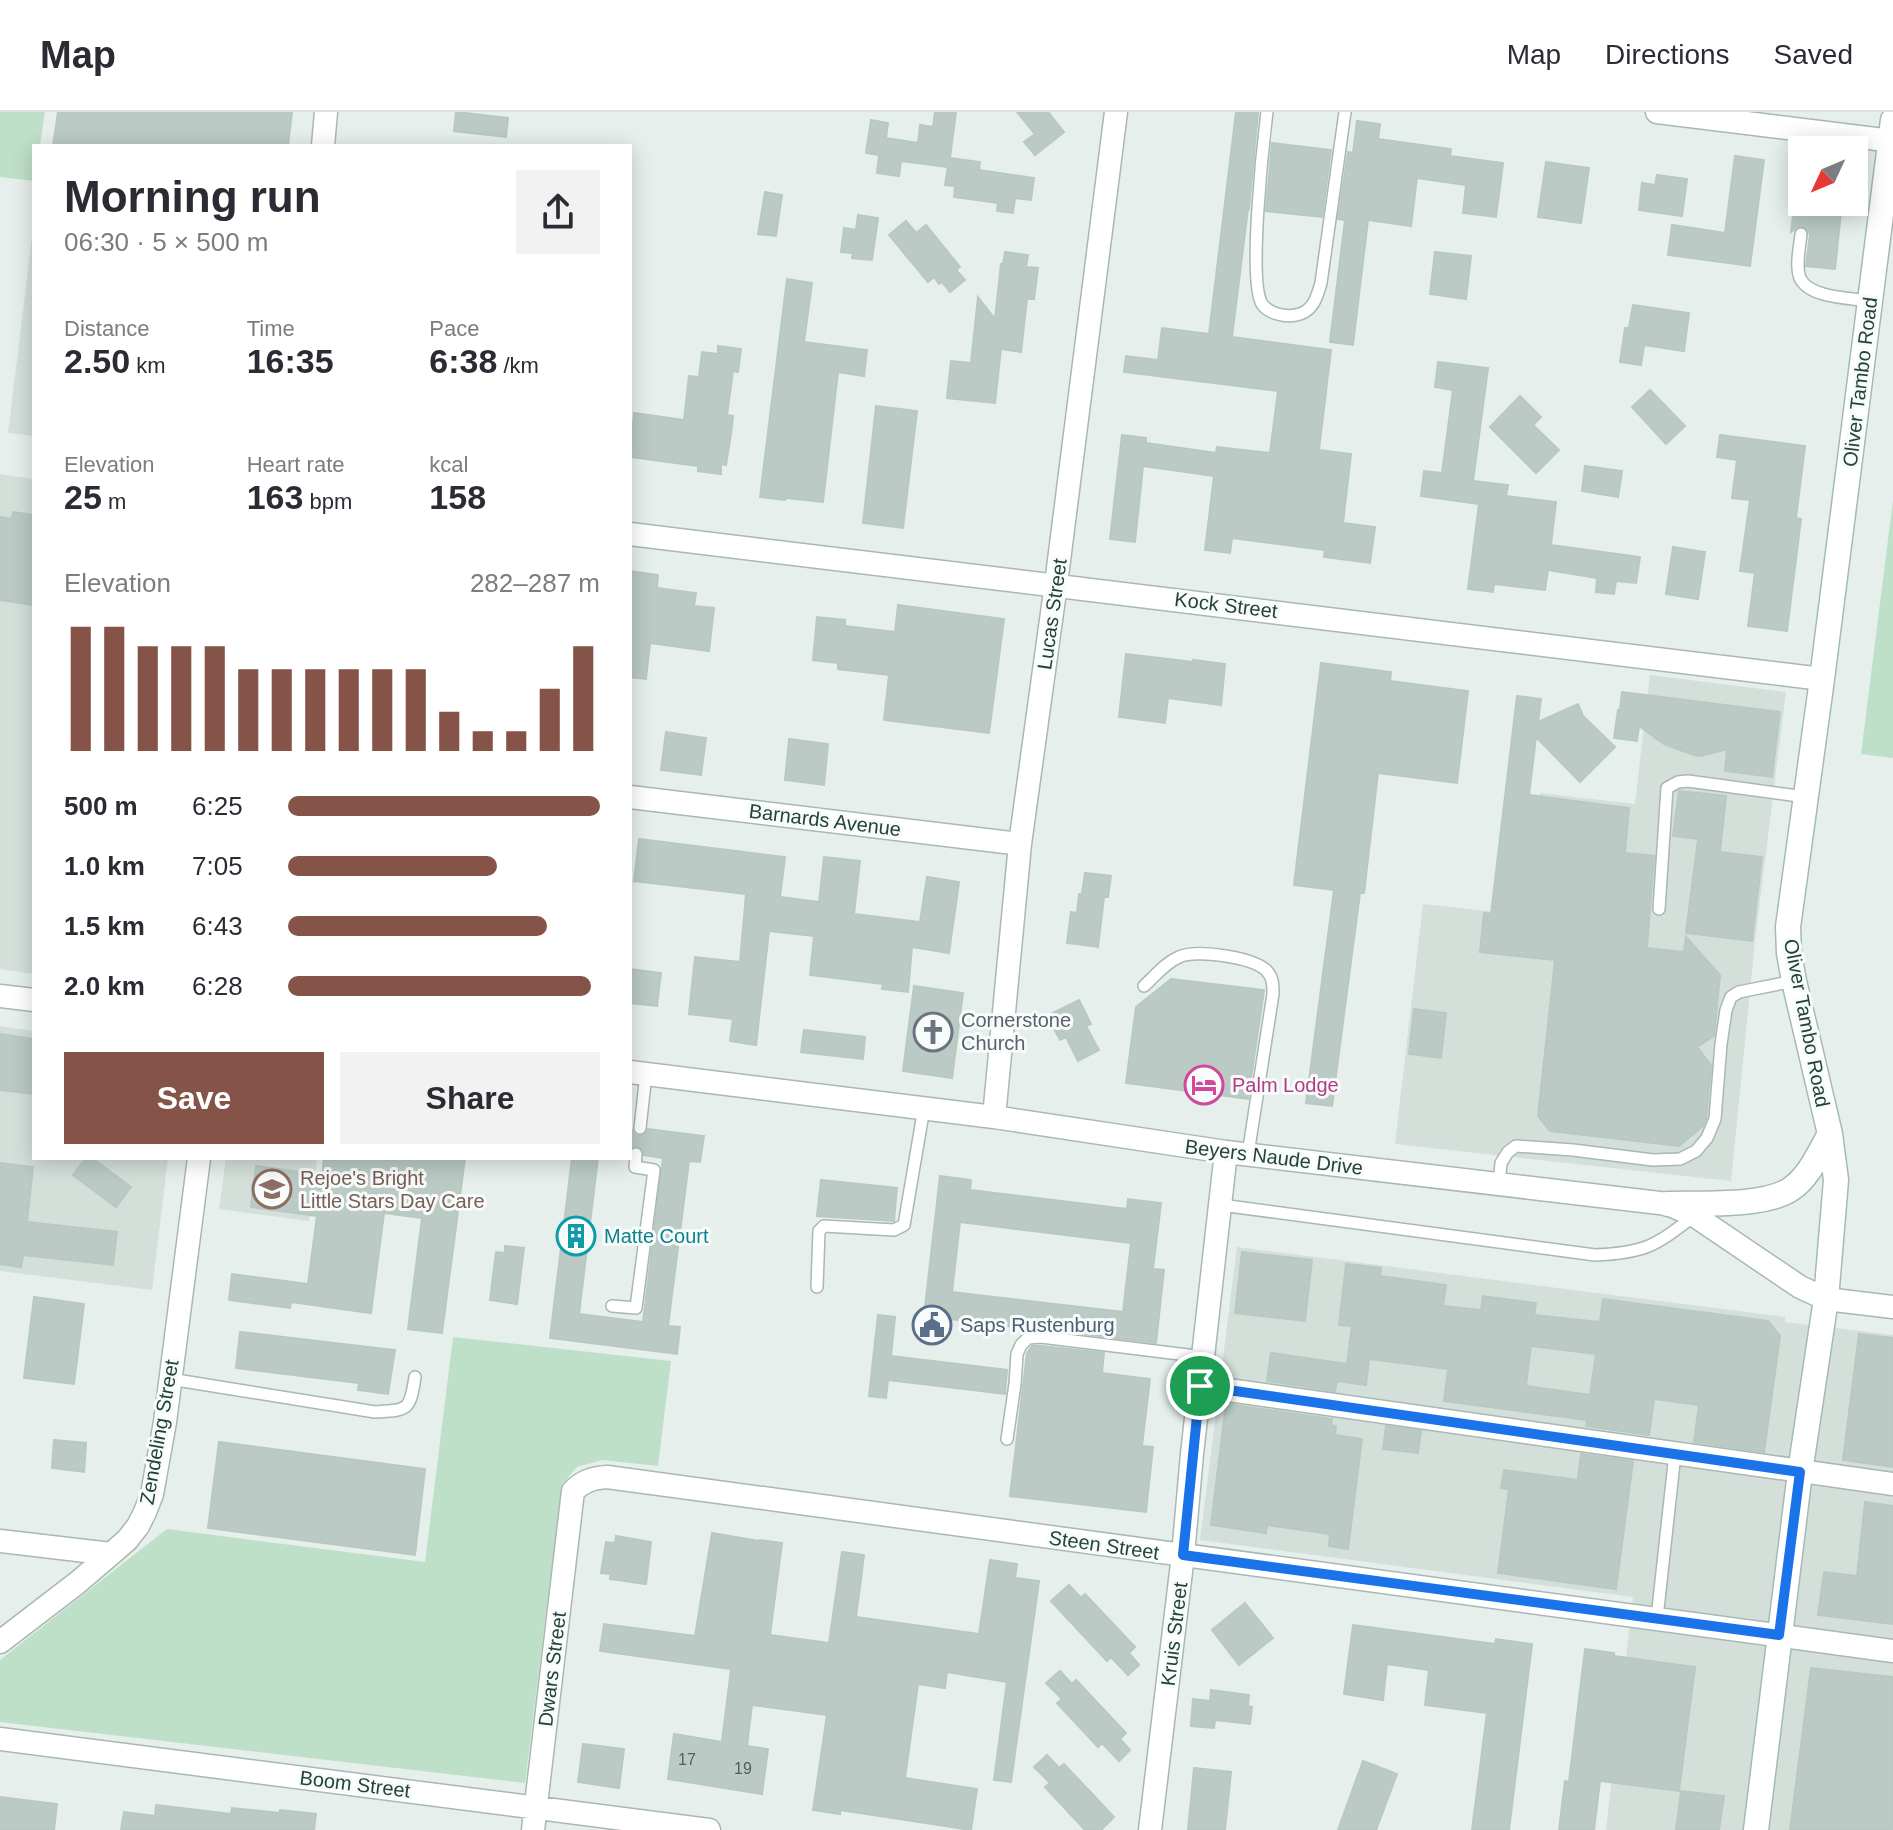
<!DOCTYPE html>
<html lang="en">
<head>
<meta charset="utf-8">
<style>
  :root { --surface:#fff; --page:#f2f2f3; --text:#2b2b33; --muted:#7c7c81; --line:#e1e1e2; --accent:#855347 }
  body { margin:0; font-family:Helvetica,sans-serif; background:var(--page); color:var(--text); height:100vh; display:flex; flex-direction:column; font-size:30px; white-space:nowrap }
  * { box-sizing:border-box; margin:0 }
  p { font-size:26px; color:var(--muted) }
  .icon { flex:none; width:44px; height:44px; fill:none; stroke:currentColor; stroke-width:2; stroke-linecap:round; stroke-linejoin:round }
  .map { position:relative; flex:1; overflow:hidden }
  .details { position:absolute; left:32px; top:32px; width:600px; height:1016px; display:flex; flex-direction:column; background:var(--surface); border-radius:0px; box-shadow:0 4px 20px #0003 }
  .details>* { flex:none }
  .needle { width:52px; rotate:226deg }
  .fabs { position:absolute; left:1788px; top:24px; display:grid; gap:16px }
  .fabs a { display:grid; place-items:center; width:80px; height:80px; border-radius:0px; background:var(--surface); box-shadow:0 4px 20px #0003; font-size:40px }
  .pin { position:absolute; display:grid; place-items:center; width:68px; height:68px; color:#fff; margin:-34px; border:4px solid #fff; border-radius:50%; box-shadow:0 2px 8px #0007 }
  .round { display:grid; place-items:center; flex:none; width:84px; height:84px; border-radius:0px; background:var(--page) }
  .headline { display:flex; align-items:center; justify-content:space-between; height:136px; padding:0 32px }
  h1 { font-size:44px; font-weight:700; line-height:60px }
  .metrics { display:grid; grid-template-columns:repeat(3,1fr); gap:12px; height:136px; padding:8px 32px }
  .metrics div { display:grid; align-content:center }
  .metrics b { font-size:34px; font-weight:700 }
  .metrics small { font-size:22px; font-weight:400 }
  .metrics p { font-size:22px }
  .chart { height:224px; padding:16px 32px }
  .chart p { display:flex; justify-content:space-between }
  .chart svg { width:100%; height:144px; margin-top:8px; stroke:var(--accent); stroke-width:6 }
  .primary-button { display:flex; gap:16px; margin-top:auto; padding:16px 32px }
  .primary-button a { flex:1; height:92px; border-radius:0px; background:var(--accent); color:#fff; font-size:32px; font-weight:700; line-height:92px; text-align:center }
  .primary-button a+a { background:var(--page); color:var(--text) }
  ul { padding:0 32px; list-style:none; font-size:26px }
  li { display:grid; grid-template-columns:128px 96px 1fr; align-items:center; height:60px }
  li i { height:20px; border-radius:10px; background:var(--accent) }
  header { display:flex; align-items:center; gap:48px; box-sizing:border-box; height:112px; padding:0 40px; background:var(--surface); border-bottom:2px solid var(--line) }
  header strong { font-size:38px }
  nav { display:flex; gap:44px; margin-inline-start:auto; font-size:28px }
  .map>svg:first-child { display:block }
  .built { fill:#d4dfda }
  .green { fill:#bfe0c8 }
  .building { fill:#bbcac4; stroke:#b8c9c2; stroke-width:2; fill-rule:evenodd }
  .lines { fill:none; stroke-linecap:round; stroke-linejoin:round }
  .service-casing { stroke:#a8b8b2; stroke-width:14 }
  .minor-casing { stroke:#a8b8b2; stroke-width:25 }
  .secondary-casing { stroke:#a4bbb3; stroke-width:27 }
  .service { stroke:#fff; stroke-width:11 }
  .minor { stroke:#fff; stroke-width:22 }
  .secondary { stroke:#fff; stroke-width:24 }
  .route-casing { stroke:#fff; stroke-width:16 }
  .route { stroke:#1a73e8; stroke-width:10 }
  .labels { text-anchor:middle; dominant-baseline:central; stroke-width:6; stroke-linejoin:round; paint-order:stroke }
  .number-label { font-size:16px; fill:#4a645c }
  .street-label { font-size:20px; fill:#24423a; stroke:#f7fbf9 }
  .worship-label { font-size:20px; fill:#5b616d; stroke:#f7fbf9; text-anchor:start }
  .hotel-label { font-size:20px; fill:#b23c85; stroke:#f7fbf9; text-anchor:start }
  .education-label { font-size:20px; fill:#785e54; stroke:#f7fbf9; text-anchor:start }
  .culture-label { font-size:20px; fill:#0d838f; stroke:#f7fbf9; text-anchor:start }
  .service-label { font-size:20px; fill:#4e5e75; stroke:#f7fbf9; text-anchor:start }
</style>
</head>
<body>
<header>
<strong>Map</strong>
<nav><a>Map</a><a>Directions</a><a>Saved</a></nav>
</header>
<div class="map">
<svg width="1893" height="1718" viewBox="0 0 1893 1718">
  <rect width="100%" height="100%" fill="#e6efeb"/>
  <path class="built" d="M34,109V324L8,321Z
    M0,362L34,367V862L0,857Z
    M1650,563L1786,580L1755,829L1731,1069L1395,1032L1423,792L1525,803L1540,681L1635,692Z
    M0,914L34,919V1046H168L152,1178L0,1159Z
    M226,1046H317L309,1109L219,1097Z
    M1237,1135L1785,1205V1210L1893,1223V1718H1606L1633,1485L1200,1428Z"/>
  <path class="green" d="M0,0H45L40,34H34V69L0,65Z
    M1893,388V646L1861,642Z
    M453,1225L671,1249L658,1354L602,1348L577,1355L562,1372L525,1671L0,1610V1548L167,1417L425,1450Z"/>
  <path class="building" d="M58,0H292L288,34H53Z
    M456,0L508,6L506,25L454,19Z
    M935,0H956L950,46L980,50L979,58L1034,66L1031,88L1015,86L1013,101L997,99L998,91L954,85L955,74L945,73L948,55L901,49L899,64L877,61L879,43L866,41L871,8L888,11L886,26L918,31L920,13L933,15Z
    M1017,0H1048L1064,20L1035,43L1024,30L1035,22Z
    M1236,0H1258L1249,97H1248L1232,225L1331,238L1319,338L1351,342L1343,411L1375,415L1370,451L1324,445L1325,438L1232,426L1230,441L1205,438L1214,364L1143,354L1135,430L1110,427L1122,323L1146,326V331L1216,341L1217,335L1270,341L1278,279L1124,260L1126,244L1158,248L1162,216L1209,222Z
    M1357,9L1380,12L1378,27L1451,37L1450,44L1503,51L1496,105L1463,101L1466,73L1417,66L1411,114L1368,108L1353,233L1330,230L1345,108L1338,107L1348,40L1353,41Z
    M1272,31L1331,38L1322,105L1266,99Z
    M1735,44L1764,48L1750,154L1668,143L1672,113L1725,121Z
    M1546,50L1589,56L1581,111L1538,105Z
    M1657,63L1687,67L1682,104L1639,98L1642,71L1655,73Z
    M765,80L782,83L776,124L758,122Z
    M1795,87L1802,88V90H1842L1835,157L1806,154L1810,123L1808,118L1801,114L1797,115L1791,120Z
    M858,103L878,106L872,148L852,146L853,141L841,140L844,116L856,118Z
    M906,109L916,121L926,113L960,155L956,158L965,168L950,180L942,170L939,172L934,165L928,170L889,123Z
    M1005,140L1028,143L1026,155L1038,156L1034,187H1027L1021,240L1001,237L995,291L947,286L951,249L971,251L978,185L995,207L1001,152H1003Z
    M1435,140L1471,144L1466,187L1430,182Z
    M787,167L812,171L804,230L867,238L864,264L838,260L823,390L786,386L785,388L760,385Z
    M1633,193L1689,201L1684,239L1644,233L1641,253L1620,250L1625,216H1629Z
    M718,234L741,237L738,260L733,259L727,303L733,304L731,322L726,353L721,352V362L698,359V354L630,345L634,301L684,308L689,264L699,265L702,240L718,242Z
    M1438,250L1488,256L1473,369L1508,373L1506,384L1556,390L1551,433L1640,445L1636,471L1616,469L1614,482L1596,480L1597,466L1548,458L1545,478L1494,472L1493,480L1468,477L1479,392L1421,384L1424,359L1442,361L1453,278L1435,275Z
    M1650,278L1685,314L1666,332L1632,295Z
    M1520,284L1541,305L1533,313L1559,338L1536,361L1490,315Z
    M876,294L917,299L903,416L863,411Z
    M1720,323L1805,334L1796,406L1801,407L1787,519L1748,514L1755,461L1740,459L1750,388L1732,386L1737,348L1717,345Z
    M1585,354L1622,359L1618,385L1582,379Z
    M13,400L34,403V493L0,488V405L12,407Z
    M1673,435L1705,440L1698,487L1666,482Z
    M630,459L658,463L657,476L696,481L694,494L714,496L709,539L650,531L646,567L630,565Z
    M898,493L1004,507L989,621L884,608L889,563L838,557V551L813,548L817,505L845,508V514L895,520Z
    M1126,542L1193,550V548L1225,552L1221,593L1168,586L1165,611L1119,605Z
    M1321,551L1391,560L1390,569L1468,579L1457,671L1378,661L1364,781H1360L1332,994L1306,991L1334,778L1294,773Z
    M1622,580L1780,600L1772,665L1725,659L1727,637L1701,644L1694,643L1664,632L1639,614L1637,629L1614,626L1618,598H1620Z
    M1517,584L1541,587L1538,610L1578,592L1583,604L1615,635L1580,670L1536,625L1529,683L1629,696L1625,741L1654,744L1647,836L1684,840L1686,825L1720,863L1714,924L1697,935L1711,953L1706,1007L1703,1014L1679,1034L1550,1019L1538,1004L1555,848L1480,840L1484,801L1491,802Z
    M666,620L706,626L701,663L661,658Z
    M789,627L828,632L824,673L785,668Z
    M1679,679L1726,684L1720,740L1762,745L1752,829L1686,821L1698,727L1673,724Z
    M639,727L785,745L780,785L819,790L824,745L860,749L854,802L920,810L927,765L959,770L949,841L912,835L908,880L882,877L883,872L810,863L814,824L769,819L756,933L730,929L733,907L689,902L695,845L740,850L746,782L634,769Z
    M1085,761L1111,764L1108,785H1104L1098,835L1067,831L1071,800L1077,801L1079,782H1082Z
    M630,857L661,861L657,894L630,891Z
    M1171,867L1264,878L1248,987L1126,971L1136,895Z
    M914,874L963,881L952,966L903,959Z
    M1079,888L1091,912L1086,914L1099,938L1078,949L1066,925L1060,928L1047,904Z
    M1414,897L1446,901L1441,946L1409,942Z
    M804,918L865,925L863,947L801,940Z
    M0,922L34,927V982L0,978Z
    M630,1015L634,1022L638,1024L644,1023L648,1017L704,1024L700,1050L689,1049L668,1214L680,1215L677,1242L550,1226L572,1046H598L579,1202L643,1210L663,1046L644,1043L643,1038L637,1034L630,1036Z
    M86,1046H92L131,1075L116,1095L73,1063Z
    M324,1046H465L442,1221L408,1217L422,1106L384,1101L371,1201L291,1190L290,1196L229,1188L232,1162L308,1172L317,1104L251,1095L256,1054L322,1063Z
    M0,1051L33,1055L27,1110L117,1120L113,1153L23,1143L21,1155L0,1152Z
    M940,1064L971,1068L970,1078L1127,1097L1128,1087L1161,1091L1153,1157L1164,1158L1156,1231L1042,1217H1030L924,1204ZM960,1110L1131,1131L1123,1200L952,1180Z
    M821,1068L897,1076L894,1109L817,1104Z
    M505,1134L524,1136L517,1192L490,1188L496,1140L505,1141Z
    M1242,1140L1312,1148L1305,1209L1235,1201Z
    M1346,1152L1381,1156L1380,1164L1446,1173L1443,1194L1481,1198L1483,1184L1536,1191L1534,1203L1600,1210L1603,1187L1768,1209L1780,1224L1764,1340L1694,1330L1699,1293L1654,1287L1649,1323L1586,1314L1587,1308L1444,1289L1448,1257L1369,1247L1366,1273L1337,1269L1335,1279L1267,1269L1271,1241L1347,1252L1352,1214L1339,1213ZM1531,1234L1596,1242L1590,1283L1526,1274Z
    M34,1185L84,1192L74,1272L24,1266Z
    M878,1203L895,1205L891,1244L1007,1258L1005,1282L888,1268L886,1286L869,1284Z
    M240,1220L395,1238L388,1282L358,1278L359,1271L236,1256Z
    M1859,1222L1893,1226V1355L1843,1348Z
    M1032,1234H1041L1104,1241L1102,1261L1150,1267L1142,1334L1153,1335L1146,1400L1010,1384L1027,1241Z
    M1226,1292L1332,1307L1331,1313L1336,1314L1335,1323L1362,1327L1348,1437L1329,1434L1330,1422L1267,1413L1266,1421L1211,1413Z
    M1386,1314L1421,1319L1418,1341L1383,1337Z
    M54,1328L86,1331L84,1360L52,1356Z
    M219,1330L425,1357L415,1443L208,1416Z
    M1581,1342L1633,1349L1616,1477L1498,1461L1509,1377L1501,1376L1504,1358L1578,1368Z
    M1865,1390L1893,1394V1512L1818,1503L1824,1460L1857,1464Z
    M712,1421L759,1429L760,1428L782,1431L770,1523L829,1531L842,1440L864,1443L856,1505L979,1522L990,1448L1017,1452L1015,1466L1039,1469L1011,1670L994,1668L1007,1570L947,1560L945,1576L918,1572L905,1666L977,1677L971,1718L840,1698V1702L813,1698L827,1603L752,1593L747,1634L768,1637L762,1682L668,1667L674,1622L722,1630L731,1557L600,1539L604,1512L695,1524Z
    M616,1424L651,1430L646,1472L610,1467L611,1462L601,1461L606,1430L615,1431Z
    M1069,1473L1081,1486L1085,1482L1135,1535L1129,1541L1139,1553L1128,1563L1111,1545L1107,1549L1051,1489Z
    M1245,1491L1273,1526L1239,1553L1212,1518Z
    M1353,1513L1495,1532L1496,1527L1532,1532L1509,1718H1472L1487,1601L1425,1593L1429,1558L1387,1552L1383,1588L1344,1582Z
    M1585,1537L1614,1541V1544L1695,1555L1679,1679L1600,1669L1594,1718H1559L1565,1669L1569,1670Z
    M1811,1556L1893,1565V1718H1790Z
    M1060,1559L1072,1572L1076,1568L1126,1621L1120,1627L1130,1638L1119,1649L1102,1631L1098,1635L1057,1591L1062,1587L1046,1571Z
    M1211,1578L1249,1583L1248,1594L1252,1595L1250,1612L1215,1608L1214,1616L1191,1614L1193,1587L1210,1589Z
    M583,1632L624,1637L619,1676L578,1670Z
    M1047,1643L1059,1656L1064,1652L1114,1705L1101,1718H1085L1045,1675L1050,1671L1034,1655Z
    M1363,1649L1397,1662L1376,1718H1338Z
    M1194,1656L1231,1660L1225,1718H1188Z
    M1681,1679L1724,1684L1719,1718H1676Z
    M0,1685L57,1692L54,1718H0Z
    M156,1693L231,1702L232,1696L280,1701V1698L316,1702L314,1718H121L124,1700L155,1704Z"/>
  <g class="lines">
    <defs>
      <path id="service" d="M1267,0C1263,32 1248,170 1262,192C1269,202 1285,205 1296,203C1313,200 1317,185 1321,171L1345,0
        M1808,38L1810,18
        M1801,122C1800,134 1795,153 1800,166C1809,186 1850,186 1869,189
        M1659,797L1667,676L1678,670L1688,669L1806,685
        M1144,874C1155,864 1165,851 1179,845C1196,837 1251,845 1266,858C1273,865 1273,873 1273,882L1248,1042
        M640,1016L646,962
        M1499,1072L1501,1051L1508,1040L1516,1034L1573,1038L1653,1048L1680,1047L1696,1039L1707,1026L1715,1007L1721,932L1726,898L1731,885L1739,880L1794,869
        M1221,1093L1595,1143C1645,1141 1655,1134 1694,1104
        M817,1175L819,1119L824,1114L894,1118L904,1113L924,996
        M612,1194L636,1196L654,1058L635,1055L636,1042
        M170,1267L375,1300C408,1298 410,1299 415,1265
        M1007,1327L1015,1272L1017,1242L1021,1233L1028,1226L1041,1225L1204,1245
        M1657,1506L1675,1342"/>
      <path id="minor" d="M1657,0L1893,29
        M323,34L326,0
        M630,422L1822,567
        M630,685L1020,732
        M0,884L34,888
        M630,960L994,1005L1226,1040L1668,1092L1695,1104L1800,1175L1826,1187L1893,1195
        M994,1005L1020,732L1056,472L1116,0
        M1200,1274L1893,1372
        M0,1429L111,1442
        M0,1530L77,1471L111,1442L127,1428L138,1414L145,1400L152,1382L165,1310L199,1046
        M0,1627L709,1718
        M533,1718L573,1379C583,1369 593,1366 607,1365L1893,1539
        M1150,1718L1183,1443L1192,1342L1226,1040"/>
      <path id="secondary" d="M1668,1092C1700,1091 1765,1095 1791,1077C1809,1065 1819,1041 1830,1022
        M1756,1718L1800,1360L1826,1187L1836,1068L1830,1022L1794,869L1789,841L1788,815L1822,567L1893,8"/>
    </defs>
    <use href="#service" class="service-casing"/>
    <use href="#minor" class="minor-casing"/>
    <use href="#secondary" class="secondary-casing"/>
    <use href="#service" class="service"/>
    <use href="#minor" class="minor"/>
    <use href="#secondary" class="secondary"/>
  </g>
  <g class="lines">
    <defs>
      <path id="route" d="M1200,1274L1800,1360L1779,1523L1183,1443Z"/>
    </defs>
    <use href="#route" class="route-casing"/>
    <use href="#route" class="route"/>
  </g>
  <defs>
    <symbol id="church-ring" viewBox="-11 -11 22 22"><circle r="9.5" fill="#f7fbf9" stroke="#6b7280" stroke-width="1.5"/><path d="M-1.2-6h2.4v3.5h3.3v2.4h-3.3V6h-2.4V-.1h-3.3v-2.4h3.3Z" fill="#6b7280"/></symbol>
    <symbol id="hotel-ring" viewBox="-11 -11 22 22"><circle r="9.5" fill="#f7fbf9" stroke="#d1479c" stroke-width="1.5"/><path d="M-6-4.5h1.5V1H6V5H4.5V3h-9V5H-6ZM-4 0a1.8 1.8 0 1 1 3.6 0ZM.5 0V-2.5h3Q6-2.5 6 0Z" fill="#d1479c"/></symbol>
    <symbol id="school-ring" viewBox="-11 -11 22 22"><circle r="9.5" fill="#f7fbf9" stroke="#8d6e63" stroke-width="1.5"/><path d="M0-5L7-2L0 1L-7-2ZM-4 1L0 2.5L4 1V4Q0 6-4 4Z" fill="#8d6e63"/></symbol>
    <symbol id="building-ring" viewBox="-11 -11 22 22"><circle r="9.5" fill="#f7fbf9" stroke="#0f9aa8" stroke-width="1.5"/><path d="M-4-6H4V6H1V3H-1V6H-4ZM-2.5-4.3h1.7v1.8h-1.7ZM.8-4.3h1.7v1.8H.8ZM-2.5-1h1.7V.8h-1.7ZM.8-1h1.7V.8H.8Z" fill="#0f9aa8"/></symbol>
    <symbol id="civic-ring" viewBox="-11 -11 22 22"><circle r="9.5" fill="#f7fbf9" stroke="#5c6f8a" stroke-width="1.5"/><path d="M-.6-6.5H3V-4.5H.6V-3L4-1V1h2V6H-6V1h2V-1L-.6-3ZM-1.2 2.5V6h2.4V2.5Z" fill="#5c6f8a"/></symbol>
  </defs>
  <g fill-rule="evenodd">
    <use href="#church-ring" x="911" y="898" width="44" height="44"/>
    <use href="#hotel-ring" x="1182" y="951" width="44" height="44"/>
    <use href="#school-ring" x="250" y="1055" width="44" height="44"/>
    <use href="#building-ring" x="554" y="1102" width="44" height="44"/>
    <use href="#civic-ring" x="910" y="1191" width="44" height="44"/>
  </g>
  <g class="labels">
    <g class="number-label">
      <text x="687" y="1647">17</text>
      <text x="743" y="1656">19</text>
    </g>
    <g class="street-label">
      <text transform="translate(1860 270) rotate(-83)">Oliver Tambo Road</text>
      <text transform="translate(1226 493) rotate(7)">Kock Street</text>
      <text transform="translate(1052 502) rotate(-82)">Lucas Street</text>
      <text transform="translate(825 708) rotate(7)">Barnards Avenue</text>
      <text transform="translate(1807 911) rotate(79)">Oliver Tambo Road</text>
      <text transform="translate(1274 1045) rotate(7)">Beyers Naude Drive</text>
      <text transform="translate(159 1320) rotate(-80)">Zendeling Street</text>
      <text transform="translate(1104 1433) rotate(8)">Steen Street</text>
      <text transform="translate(1174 1522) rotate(-83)">Kruis Street</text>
      <text transform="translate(552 1557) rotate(-83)">Dwars Street</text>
      <text transform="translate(355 1672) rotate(7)">Boom Street</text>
    </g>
    <g class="worship-label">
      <text x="961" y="908">Cornerstone<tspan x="961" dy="23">Church</tspan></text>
    </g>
    <g class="hotel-label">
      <text x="1232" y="973">Palm Lodge</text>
    </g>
    <g class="education-label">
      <text x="300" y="1066">Rejoe's Bright<tspan x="300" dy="23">Little Stars Day Care</tspan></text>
    </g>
    <g class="culture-label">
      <text x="604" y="1124">Matte Court</text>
    </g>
    <g class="service-label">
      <text x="960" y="1213">Saps Rustenburg</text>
    </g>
  </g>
</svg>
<div class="fabs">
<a><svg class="needle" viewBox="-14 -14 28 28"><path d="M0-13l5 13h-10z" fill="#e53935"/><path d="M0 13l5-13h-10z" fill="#7c7c81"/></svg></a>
</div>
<div class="pin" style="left:1200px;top:1274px;background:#1e9e55"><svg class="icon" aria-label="arrive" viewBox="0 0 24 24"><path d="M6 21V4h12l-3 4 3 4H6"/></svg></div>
<section class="details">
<div class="headline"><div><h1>Morning run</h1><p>06:30 · 5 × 500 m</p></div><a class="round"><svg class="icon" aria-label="share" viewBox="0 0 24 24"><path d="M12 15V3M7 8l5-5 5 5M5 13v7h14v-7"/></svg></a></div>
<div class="metrics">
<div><p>Distance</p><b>2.50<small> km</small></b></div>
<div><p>Time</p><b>16:35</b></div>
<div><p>Pace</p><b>6:38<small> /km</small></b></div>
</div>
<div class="metrics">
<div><p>Elevation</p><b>25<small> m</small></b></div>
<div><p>Heart rate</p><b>163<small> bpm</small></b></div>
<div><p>kcal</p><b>158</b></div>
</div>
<div class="chart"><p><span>Elevation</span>282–287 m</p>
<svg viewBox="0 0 160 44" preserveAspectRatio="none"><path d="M5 44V6M15 44V6M25 44V12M35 44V12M45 44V12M55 44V19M65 44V19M75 44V19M85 44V19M95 44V19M105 44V19M115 44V32M125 44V38M135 44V38M145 44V25M155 44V12"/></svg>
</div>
<ul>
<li><b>500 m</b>6:25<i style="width:100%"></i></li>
<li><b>1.0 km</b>7:05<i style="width:67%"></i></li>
<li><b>1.5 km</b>6:43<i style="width:83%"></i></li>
<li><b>2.0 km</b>6:28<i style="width:97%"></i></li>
</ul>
<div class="primary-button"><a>Save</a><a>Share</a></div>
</section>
</div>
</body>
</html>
